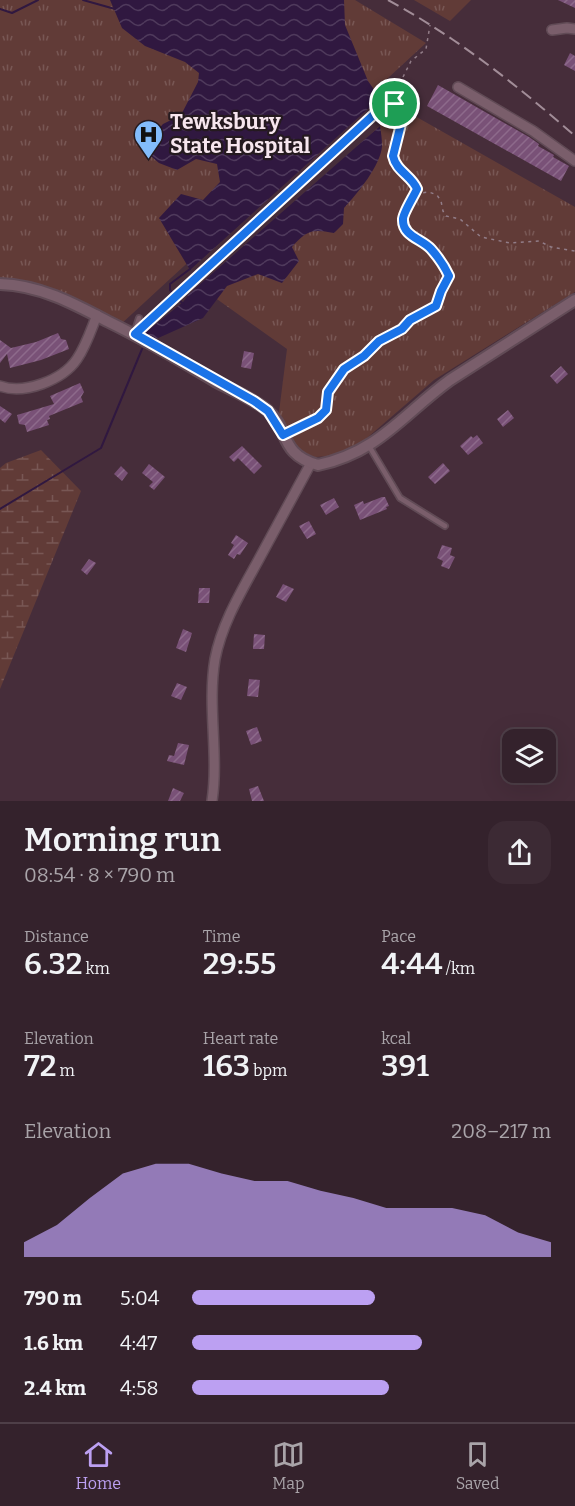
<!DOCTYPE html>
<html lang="en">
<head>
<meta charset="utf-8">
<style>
  :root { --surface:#34222c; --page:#3c2a34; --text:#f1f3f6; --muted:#a9a4a9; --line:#4e3f48; --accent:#bca0f2 }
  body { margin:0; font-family:Bitter,serif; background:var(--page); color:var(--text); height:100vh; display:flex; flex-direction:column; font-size:22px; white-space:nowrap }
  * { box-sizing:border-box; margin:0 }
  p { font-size:20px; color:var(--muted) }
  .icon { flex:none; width:33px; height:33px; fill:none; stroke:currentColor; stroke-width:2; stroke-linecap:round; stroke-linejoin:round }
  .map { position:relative; height:801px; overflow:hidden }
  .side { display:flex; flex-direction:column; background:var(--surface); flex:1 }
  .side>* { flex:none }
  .tools { position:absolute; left:502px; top:729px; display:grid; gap:12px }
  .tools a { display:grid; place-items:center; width:54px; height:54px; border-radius:12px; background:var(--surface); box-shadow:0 6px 24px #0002,0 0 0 2px var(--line); font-size:30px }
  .pin { position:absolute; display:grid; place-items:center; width:51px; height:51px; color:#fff; margin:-26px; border:3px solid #fff; border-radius:50%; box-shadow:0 2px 6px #0007 }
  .round { display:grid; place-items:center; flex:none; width:63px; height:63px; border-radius:18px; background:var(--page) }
  .summary { display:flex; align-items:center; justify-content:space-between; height:102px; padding:0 24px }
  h1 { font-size:33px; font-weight:600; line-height:45px }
  .metrics { display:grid; grid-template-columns:repeat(3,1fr); gap:9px; height:102px; padding:6px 24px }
  .metrics div { display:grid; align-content:center }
  .metrics b { font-size:30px; font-weight:600 }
  .metrics small { font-size:16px; font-weight:400 }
  .metrics p { font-size:16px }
  .chart { height:168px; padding:12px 24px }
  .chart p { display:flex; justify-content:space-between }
  .chart svg { width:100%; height:108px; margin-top:6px; fill:var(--accent); opacity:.7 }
  ul { padding:0 24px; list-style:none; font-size:20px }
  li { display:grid; grid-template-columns:96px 72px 1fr; align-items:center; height:45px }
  li i { height:15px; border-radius:8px; background:var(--accent) }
  .tab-bar { display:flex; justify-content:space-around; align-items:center; height:84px; border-top:2px solid var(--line); background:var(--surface); font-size:16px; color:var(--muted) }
  .tab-bar a { display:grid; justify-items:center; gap:3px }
  .tab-bar .on { color:var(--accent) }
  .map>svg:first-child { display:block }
  .wetland { fill:url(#wetland-marsh) }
  .park { fill:url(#park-tufts) }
  .water { fill:url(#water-waves) }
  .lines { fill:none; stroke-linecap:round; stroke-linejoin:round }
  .stream { stroke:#301840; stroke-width:2 }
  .building { fill:url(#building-hatch) }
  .service-casing { stroke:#614b56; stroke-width:8 }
  .minor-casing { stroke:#614b56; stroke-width:12 }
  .tertiary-casing { stroke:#614b56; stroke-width:14 }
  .path { stroke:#927d88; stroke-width:1.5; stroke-dasharray:3 4.5; stroke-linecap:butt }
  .service { stroke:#7a5e6b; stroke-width:4.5 }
  .minor { stroke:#7a5e6b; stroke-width:9 }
  .tertiary { stroke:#7a5e6b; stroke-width:10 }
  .rail { stroke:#a28d98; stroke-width:2; stroke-dasharray:12 6; stroke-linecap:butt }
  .route-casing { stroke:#fff; stroke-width:12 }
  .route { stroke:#1a73e8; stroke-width:8 }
  .labels { text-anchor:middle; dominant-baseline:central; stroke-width:4.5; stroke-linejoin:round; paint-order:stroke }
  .poi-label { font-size:21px; font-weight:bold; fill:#f7e6ee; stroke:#251a1f; text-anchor:start }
</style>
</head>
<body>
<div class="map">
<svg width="575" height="801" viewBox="0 0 575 801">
  <defs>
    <pattern id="wetland-marsh" width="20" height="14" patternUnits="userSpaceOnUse" patternTransform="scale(1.5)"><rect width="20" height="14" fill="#613b37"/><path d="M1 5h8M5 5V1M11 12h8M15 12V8" fill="none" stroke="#785754"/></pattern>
    <pattern id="park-tufts" width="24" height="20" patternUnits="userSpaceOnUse" patternTransform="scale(1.5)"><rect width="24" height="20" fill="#613b37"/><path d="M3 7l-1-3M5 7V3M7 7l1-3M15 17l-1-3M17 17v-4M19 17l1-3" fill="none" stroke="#785754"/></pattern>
    <pattern id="water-waves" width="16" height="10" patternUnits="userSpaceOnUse" patternTransform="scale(1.5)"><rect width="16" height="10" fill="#301840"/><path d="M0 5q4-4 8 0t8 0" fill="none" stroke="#4f3a5c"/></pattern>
    <pattern id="building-hatch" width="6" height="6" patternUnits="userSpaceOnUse" patternTransform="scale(1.5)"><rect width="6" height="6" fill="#795177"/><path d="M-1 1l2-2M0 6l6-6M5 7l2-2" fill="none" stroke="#8d6a8b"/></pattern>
  </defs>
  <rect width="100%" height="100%" fill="#462d3a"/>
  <path class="wetland" d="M41,450L81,491L0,689V468L6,463Z"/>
  <path class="park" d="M0,0H355L426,43L120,325L35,285L21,280L0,278Z
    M414,0H471L450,21Z
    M399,107L575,207V292L434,380L360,444L331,456L315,457L300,451L295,446L278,420L287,349L207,292Z"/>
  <path class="water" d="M110,0H344L345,25L368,81L380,98L190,270L159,218L181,194L203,200L220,182L217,164L196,159L177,170L159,163L145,151L147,142L163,124L181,115L198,82L199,73L185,62L145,46L122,28Z
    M380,126C381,132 382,139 382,146C381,165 357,194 344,208L343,224L334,233C312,229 307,230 292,247L299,261L282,283L258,274L227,286L203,318L156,339L145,333L183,302L189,294Z"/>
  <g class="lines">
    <path class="stream" d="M83,0L115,9
      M0,9L12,13L38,0
      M184,305L170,290V284L190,269
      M0,509L101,448L142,349"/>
  </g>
  <path class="building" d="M558,0H575V8Z
    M570,53L575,56V71L564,65Z
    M438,85L529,137L539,144L538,146L554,155L553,157L569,166L561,181L427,106Z
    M58,333L61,339L66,340L69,349L41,360L10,368L7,354L0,363V340L11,348L36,342Z
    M244,351L254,353L251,369L241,367Z
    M561,366L568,374L557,384L550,376Z
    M80,383L84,392L81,397L83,402L49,416L50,419L47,420L49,425L27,432L25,425L19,424L17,415L54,404L50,396Z
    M0,406L12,414L5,423L0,419Z
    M508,410L514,418L503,427L497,419Z
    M477,435L483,443L468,455L460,446L471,436L473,438Z
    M242,446L262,466L254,474L238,458L234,462L229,457Z
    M443,463L450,471L435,484L428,477Z
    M149,464L165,477L154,490L149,486L153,482L142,473Z
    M121,466L128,473L122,481L114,474Z
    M382,497H385L389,506L386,507L387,509L360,520L354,505L363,501L364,504Z
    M334,498L339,507L326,515L320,505Z
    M309,521L316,534L307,539L299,526Z
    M236,535L248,543L240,555L237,554L234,559L228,555L234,545L231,543Z
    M442,545L452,548L450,555L455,557L449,569L441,566L443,561L437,558Z
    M89,559L96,563L87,575L81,570Z
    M283,584L294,589L286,602L276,597Z
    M199,588H210L209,603H198Z
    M183,629L192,633L186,652L176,648Z
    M254,634L265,635L264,649H253Z
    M249,679L260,680L258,697L247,696Z
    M177,683L187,687L181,700L171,696Z
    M257,727L262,741L251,745L246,731Z
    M178,743L189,745L184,765L167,761L169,755L174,756Z
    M258,786L264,801H252L249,789Z
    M173,788L184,793L180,801H168Z"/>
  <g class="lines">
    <defs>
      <path id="service" d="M134,334L139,318
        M369,446L400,498L445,526"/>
      <path id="minor" d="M552,30L567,28L575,29
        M458,87L533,131L575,161
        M0,386C24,395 63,380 77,359C86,346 91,330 97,315
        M212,801C219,754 207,706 215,659C222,623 241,592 259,559C276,527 294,495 311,463"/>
      <path id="tertiary" d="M0,284C39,285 73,303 107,321C144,339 180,360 215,381C232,390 252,398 267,410C290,430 279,454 318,465C379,452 403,414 450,380L575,300"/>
    </defs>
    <use href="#service" class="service-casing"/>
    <use href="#minor" class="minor-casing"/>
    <use href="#tertiary" class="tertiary-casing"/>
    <path class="path" d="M417,190L420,193L429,192L437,195L441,201L443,211L446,216L460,219L481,237L510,243L539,241L551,247L575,251
      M144,325L393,97L411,61L426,49L430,25
      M292,431L319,418L326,410L328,391L344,369L364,356L379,341L402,329L410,320L436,306L441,291L449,276C445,265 439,258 431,249C422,239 402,236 402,219C403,213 414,197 417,189C412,176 396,171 393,156L401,124L393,97"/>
    <use href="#service" class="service"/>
    <use href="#minor" class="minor"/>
    <use href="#tertiary" class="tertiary"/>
    <path class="rail" d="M388,0C456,37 517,85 575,136"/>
  </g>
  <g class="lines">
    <defs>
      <path id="route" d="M393,97L395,108L401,124L393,156C396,171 412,176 417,189C414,196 403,213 403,219C402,236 422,239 431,249C439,258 444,265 449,276L441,291L436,306L410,320L402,329L379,341L364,356L344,369L328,392L326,410L318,418L283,435L268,411L254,401L135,334Z"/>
    </defs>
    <use href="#route" class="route-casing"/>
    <use href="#route" class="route"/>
  </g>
  <defs>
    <symbol id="hospital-pin" viewBox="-11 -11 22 30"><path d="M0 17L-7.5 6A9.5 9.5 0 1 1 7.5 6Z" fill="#83bcfb" stroke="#251a1f"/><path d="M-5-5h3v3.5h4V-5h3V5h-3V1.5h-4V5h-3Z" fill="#111"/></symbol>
  </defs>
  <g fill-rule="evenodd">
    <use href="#hospital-pin" x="132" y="118" width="33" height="45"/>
  </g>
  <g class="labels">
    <g class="poi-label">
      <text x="170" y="122">Tewksbury<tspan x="170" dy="24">State Hospital</tspan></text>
    </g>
  </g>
</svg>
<div class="tools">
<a><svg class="icon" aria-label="layers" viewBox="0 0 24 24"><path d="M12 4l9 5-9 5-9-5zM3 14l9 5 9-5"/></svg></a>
</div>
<div class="pin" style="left:395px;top:104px;background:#1e9e55"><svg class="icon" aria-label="arrive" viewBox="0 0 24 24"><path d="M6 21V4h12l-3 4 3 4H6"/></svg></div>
</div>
<section class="side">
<div class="summary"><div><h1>Morning run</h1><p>08:54 · 8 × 790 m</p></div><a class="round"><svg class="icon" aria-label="share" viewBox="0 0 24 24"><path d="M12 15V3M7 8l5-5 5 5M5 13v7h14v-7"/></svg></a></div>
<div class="metrics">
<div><p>Distance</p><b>6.32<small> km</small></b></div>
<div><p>Time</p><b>29:55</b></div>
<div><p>Pace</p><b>4:44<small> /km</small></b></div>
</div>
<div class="metrics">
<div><p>Elevation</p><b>72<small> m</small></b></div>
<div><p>Heart rate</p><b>163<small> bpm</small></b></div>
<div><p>kcal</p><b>391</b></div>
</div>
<div class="chart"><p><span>Elevation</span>208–217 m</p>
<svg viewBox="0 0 160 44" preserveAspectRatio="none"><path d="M0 44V38L10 31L20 20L30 10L40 6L50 6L60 10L70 13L80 13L90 17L100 20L110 24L120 24L130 24L140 27L150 34L160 38V44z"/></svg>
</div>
<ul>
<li><b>790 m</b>5:04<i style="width:51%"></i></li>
<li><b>1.6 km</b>4:47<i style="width:64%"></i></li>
<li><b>2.4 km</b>4:58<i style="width:55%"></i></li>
</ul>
</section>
<nav class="tab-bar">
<a class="on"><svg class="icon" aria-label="home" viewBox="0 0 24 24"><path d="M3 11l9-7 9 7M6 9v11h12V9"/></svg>Home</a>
<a><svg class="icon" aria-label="map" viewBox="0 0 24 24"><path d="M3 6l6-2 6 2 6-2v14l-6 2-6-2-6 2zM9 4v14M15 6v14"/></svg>Map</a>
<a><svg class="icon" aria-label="saved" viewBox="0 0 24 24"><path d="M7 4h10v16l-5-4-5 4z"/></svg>Saved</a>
</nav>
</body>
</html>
